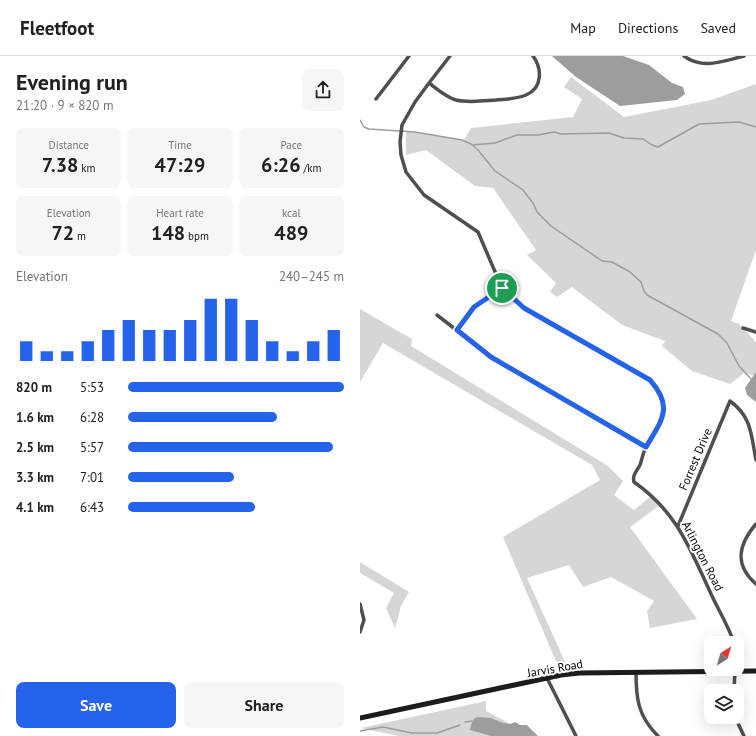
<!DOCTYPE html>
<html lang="en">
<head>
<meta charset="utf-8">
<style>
  :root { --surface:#fff; --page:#f6f6f6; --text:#202124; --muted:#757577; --line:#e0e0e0; --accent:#2563eb }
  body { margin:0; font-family:"PT Sans",sans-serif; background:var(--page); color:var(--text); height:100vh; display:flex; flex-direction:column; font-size:15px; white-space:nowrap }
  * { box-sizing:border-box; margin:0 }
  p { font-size:13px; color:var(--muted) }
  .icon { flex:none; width:22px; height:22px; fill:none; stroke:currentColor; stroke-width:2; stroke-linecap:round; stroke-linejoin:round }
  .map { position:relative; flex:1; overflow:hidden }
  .side { display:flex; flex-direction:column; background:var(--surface); width:360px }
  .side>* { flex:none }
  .needle { width:26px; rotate:37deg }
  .tools { position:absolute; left:344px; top:580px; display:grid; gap:8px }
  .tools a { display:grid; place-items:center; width:40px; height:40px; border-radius:8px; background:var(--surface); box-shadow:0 4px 16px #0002; font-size:20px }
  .pin { position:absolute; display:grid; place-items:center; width:34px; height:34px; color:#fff; margin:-17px; border:2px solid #fff; border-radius:50%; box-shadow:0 1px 4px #0007 }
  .round { display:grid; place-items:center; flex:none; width:42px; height:42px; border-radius:8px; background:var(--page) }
  .headline { display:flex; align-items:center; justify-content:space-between; height:68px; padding:0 16px }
  h1 { font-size:22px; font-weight:700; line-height:30px }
  .stats { display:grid; grid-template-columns:repeat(3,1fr); gap:6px; height:68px; padding:4px 16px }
  .stats div { display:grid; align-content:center; border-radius:8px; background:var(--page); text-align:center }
  .stats b { font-size:20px; font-weight:700 }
  .stats small { font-size:11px; font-weight:400 }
  .stats p { font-size:11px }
  .chart { height:112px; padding:8px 16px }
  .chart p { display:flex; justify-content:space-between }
  .chart svg { width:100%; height:72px; margin-top:4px; stroke:var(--accent); stroke-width:6 }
  .button { display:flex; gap:8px; margin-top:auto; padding:8px 16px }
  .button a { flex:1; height:46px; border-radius:8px; background:var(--accent); color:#fff; font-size:16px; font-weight:700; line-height:46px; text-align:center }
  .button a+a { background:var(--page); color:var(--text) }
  ul { padding:0 16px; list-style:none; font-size:13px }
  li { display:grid; grid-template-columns:64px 48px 1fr; align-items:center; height:30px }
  li i { height:10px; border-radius:5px; background:var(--accent) }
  header { display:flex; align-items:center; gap:24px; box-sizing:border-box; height:56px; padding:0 20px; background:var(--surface); border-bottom:1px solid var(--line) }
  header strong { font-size:19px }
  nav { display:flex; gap:22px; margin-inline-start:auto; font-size:14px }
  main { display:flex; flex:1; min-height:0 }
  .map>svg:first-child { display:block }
  .green { fill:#d6d6d6 }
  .water { fill:#9d9d9d }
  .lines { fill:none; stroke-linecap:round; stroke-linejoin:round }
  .stream { stroke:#9d9d9d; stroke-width:1.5 }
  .street { stroke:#4f4f4f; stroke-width:3.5 }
  .secondary { stroke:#1c1c1c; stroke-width:5 }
  .route-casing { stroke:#fff; stroke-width:8 }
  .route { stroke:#2563eb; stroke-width:5 }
  .labels { text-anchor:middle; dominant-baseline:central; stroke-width:4; stroke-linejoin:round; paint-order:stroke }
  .street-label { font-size:12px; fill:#000; stroke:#fff }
</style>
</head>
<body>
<header>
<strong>Fleetfoot</strong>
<nav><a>Map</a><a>Directions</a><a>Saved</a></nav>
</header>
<main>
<section class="side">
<div class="headline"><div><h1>Evening run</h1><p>21:20 · 9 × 820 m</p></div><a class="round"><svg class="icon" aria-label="share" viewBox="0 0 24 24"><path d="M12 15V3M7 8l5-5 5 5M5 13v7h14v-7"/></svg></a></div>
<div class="stats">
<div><p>Distance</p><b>7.38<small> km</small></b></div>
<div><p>Time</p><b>47:29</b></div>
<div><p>Pace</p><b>6:26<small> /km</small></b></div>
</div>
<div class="stats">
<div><p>Elevation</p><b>72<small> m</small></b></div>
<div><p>Heart rate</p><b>148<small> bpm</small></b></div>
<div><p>kcal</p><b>489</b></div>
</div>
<div class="chart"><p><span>Elevation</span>240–245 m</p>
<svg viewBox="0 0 160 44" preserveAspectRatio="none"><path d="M5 44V32M15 44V38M25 44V38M35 44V32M45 44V25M55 44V19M65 44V25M75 44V25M85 44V19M95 44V6M105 44V6M115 44V19M125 44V32M135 44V38M145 44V32M155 44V25"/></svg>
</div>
<ul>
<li><b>820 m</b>5:53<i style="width:100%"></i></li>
<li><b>1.6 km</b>6:28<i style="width:69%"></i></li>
<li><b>2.5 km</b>5:57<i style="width:95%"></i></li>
<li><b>3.3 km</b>7:01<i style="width:49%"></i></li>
<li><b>4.1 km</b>6:43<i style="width:59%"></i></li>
</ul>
<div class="button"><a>Save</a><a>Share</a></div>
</section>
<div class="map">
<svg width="396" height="680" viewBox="0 0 396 680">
  <rect width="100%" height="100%" fill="#fff"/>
  <path class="green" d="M211,21L264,61L351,44L396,28V194L371,265L379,268L396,286V320L384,317L370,328L332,315L302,290L305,285L262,269L212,231L197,241L190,236L196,227L167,199L176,194L133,132L115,130L66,94L46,99V75L104,84L111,72L213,61L222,43L204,31Z
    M0,253L52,283L51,290L248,410L263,425L254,439L274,454L291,440L300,449L270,471L337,563L290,572L287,555L294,545L251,521L223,531L209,509L167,522L206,608L198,610L143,481L240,424L232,409L23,287L0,326Z
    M0,506L49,536L41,550L35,572L26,552L34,537L0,517Z
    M126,645V655L173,680H39L1,672Z"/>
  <path class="water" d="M192,0H263L289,9L312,27L323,31L325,38L317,44L260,50L216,21Z
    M396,316V346L387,339L385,332Z
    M118,661L131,662L143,667L150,668L155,666L160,669H167L178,680H131L110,674C112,667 111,663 118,661Z"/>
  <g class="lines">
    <path class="stream" d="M0,64L4,71L9,73L55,76L102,84L111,88L118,94L135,115L163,134L173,147L177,156L191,170L242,205L252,206L270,216L281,226L284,235L287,239L358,278L367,287L379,310L392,324
      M112,89L135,87L157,79H178L194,76L201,78L249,77L264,82L283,83L292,89L298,91L339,68L379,66L396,71
      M105,666L112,665
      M0,675L23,671L52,677H77L100,669"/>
    <path class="street" d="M90,0L69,27C77,33 86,41 96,44C109,47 122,45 136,44C145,43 157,43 166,39C183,32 182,12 173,0
      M324,0C343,14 363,5 384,0
      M69,27L55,46L42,69L40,86L41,99L46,116L64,139L118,176L142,232L155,245L290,324C316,354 298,362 286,391C283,397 282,403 280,409C277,415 272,419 274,426C318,457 330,493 352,540C359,555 369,571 374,587
      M16,43L49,0
      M77,259L131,301L286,391
      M383,272L396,276
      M97,274L115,251L142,232
      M396,468C378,489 374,509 396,528
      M318,470L370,345C392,361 391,379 396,404
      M0,548L4,564L0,576
      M276,616C276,643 278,660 298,680
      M187,622L216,680
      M374,635L375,614
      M375,661L384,680"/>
    <path class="secondary" d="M0,662L201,619L219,617L396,615"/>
  </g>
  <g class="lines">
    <defs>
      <path id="route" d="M142,232L164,252L290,324C314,351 302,364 286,391L131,301L97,274L114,251Z"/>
    </defs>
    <use href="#route" class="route-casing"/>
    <use href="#route" class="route"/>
  </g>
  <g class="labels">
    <g class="street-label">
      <text transform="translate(335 403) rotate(-67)">Forrest Drive</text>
      <text transform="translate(343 500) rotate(63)">Arlington Road</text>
      <text transform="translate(195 612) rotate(-10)">Jarvis Road</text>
    </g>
  </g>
</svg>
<div class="tools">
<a><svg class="needle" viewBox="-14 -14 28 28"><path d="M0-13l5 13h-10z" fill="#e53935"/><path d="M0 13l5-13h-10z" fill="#757577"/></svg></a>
<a><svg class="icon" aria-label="layers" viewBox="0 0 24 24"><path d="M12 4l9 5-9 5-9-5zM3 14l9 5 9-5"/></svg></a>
</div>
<div class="pin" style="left:142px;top:232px;background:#1e9e55"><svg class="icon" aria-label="arrive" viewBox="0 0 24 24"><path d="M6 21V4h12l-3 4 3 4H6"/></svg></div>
</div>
</main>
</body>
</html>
